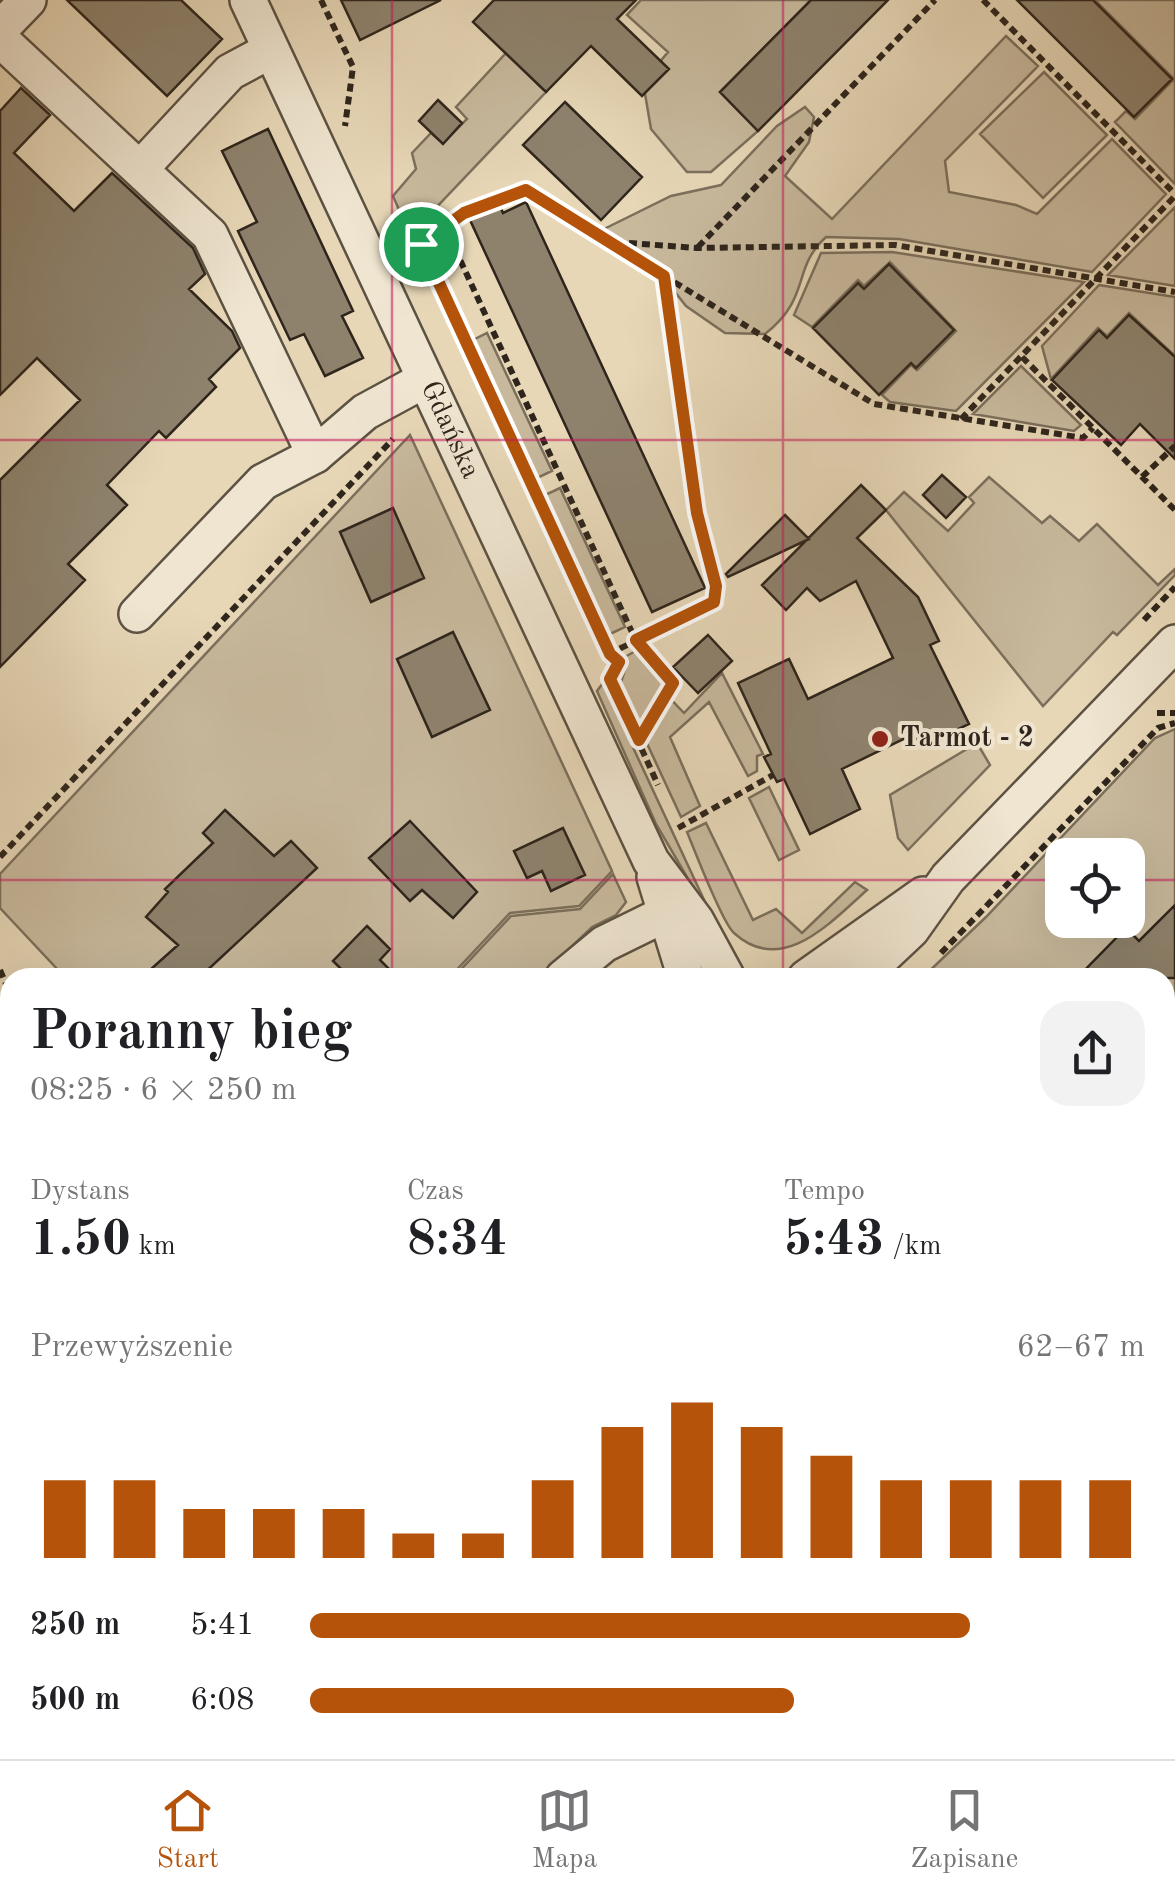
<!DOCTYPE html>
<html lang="pl">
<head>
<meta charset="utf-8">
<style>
  :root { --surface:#fff; --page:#f2f2f2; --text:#202124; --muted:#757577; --line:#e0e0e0; --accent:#b45309 }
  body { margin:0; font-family:"Old Standard TT",serif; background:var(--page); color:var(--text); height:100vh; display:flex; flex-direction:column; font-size:38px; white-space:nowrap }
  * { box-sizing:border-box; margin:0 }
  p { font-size:32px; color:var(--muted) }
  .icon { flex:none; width:55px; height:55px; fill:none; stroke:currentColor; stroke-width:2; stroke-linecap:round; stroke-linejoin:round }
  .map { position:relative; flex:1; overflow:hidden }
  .sheet { position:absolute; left:0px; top:968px; width:1175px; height:792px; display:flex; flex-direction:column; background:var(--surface); border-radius:30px 30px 0 0; box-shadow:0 10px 40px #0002 }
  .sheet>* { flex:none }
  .tools { position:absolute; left:1045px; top:838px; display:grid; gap:20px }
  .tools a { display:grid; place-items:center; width:100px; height:100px; border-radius:20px; background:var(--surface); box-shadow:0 10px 40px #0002; font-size:50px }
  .pin { position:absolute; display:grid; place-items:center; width:85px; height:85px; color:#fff; margin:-42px; border:5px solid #fff; border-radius:50%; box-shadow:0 2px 10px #0007 }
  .round { display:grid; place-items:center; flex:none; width:105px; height:105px; border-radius:30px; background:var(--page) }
  .summary { display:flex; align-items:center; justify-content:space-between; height:170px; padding:0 30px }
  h1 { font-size:55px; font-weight:700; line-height:75px }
  .stats { display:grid; grid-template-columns:repeat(3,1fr); gap:15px; height:170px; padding:10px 30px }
  .stats div { display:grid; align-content:center }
  .stats b { font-size:50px; font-weight:700 }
  .stats small { font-size:28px; font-weight:400 }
  .stats p { font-size:28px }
  .chart { height:280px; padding:20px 30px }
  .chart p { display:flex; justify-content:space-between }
  .chart svg { width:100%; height:180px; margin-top:10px; stroke:var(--accent); stroke-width:6 }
  ul { padding:0 30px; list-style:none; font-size:32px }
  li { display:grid; grid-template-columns:160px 120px 1fr; align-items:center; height:75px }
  li i { height:25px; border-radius:12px; background:var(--accent) }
  .tabs { display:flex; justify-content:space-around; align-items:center; height:140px; border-top:2px solid var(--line); background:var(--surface); font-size:28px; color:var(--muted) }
  .tabs a { display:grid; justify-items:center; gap:5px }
  .tabs .selected { color:var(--accent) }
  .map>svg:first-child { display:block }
  .green { fill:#c8b99d; stroke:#7b6f5c; stroke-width:2.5; fill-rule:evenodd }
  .building { fill:#8e826d; stroke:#2e251c; stroke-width:2.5 }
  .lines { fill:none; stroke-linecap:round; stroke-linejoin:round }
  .minor-casing { stroke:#5c5243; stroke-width:40 }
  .path { stroke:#2e251c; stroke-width:6; stroke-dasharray:8 5; stroke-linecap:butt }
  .minor { stroke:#efe5d0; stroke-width:35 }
  .route-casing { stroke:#fff; stroke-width:20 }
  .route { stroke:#b45309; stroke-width:12 }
  .grid { fill:none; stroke:#c2185b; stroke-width:2.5; stroke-opacity:0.55 }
  .poi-dot { fill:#8f2418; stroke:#efe5d0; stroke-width:4 }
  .labels { text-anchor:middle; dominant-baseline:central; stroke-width:8; stroke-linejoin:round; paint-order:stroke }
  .street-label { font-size:28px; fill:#2e251c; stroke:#efe5d0 }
  .poi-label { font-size:28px; font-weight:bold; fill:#2e251c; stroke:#efe5d0; text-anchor:start }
</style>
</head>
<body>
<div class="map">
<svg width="1175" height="1759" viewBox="0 0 1175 1759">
  <rect width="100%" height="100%" fill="#e7d7b7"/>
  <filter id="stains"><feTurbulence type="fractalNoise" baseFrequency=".002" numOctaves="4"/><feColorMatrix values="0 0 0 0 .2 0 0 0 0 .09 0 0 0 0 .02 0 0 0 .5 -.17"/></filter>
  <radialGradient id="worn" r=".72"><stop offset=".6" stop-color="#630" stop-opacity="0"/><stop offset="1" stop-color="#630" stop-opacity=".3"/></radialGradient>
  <path class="green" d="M641,0H811L720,92L758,131L711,172H687L651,129L643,82L668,52L627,15Z
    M1095,0H1175V184L1115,122L1126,111L1135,119L1174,79Z
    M1006,36L1038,66L945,161L949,192L1016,205L1037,214L1112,139L1166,194L1092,272L899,239L826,237C791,269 812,297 765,334L725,333L686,306L668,283L613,246L606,228L671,196L721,185L777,126L805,107L814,117L809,142L785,176L832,219Z
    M506,53L546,92L410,235L393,196L416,169L412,153L431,133L443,143L467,119L456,107Z
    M1044,72L1107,135L1043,198L980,134Z
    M1175,207V286L1108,275Z
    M892,252L1084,282L956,411L890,402L882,395L911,365L917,370L956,331L890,262L864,286L858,280L812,327L794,315L821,253Z
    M1099,285L1175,297V356L1129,313L1107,336L1098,328L1051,379L1042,346Z
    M487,333L552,471L537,478L473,340Z
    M1021,366L1081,425L1074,431L973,414Z
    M410,435L612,871L579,906L510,913L449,978L54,977L59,971L0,908V874Z
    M989,477L1042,523L1050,516L1079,541L1097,524L1158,585L1175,569V575L1117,635L1113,632L1043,706L886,510L904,492L948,531L974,503L969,497Z
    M560,488L625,627L610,634L545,495Z
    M639,649L667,684L663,691L684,713L722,673L763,754L757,756V771L748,776L709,702L670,737L700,806L681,817L620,685L626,667L623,658Z
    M603,683L719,932L656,824L597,691Z
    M1175,729V1029L1165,1036V978H922L986,917L1155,738ZM1062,855H1128V920H1062Z
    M977,743L990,765L908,850L898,838L890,795Z
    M769,787L799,850L779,860L749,798Z
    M706,823L753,920L776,909L802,933L855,882L867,890C831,922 782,977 734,933C722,923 695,851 687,832Z
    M613,874L626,902L616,915L592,927L540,977L453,978L511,916L580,909Z
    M1165,1139L1175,1148V1759H767L776,1750H1165Z
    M230,1750H351L360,1759H222Z"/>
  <path class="building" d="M67,0H181L222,39L167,96Z
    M341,0H441L360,40Z
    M494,0H636L617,19L669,69L642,96L591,46L546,92L473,22Z
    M811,0H888L758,131L720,92Z
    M1017,0H1093L1172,79L1134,117Z
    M21,88L50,115L14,153L74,211L112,173L193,248L205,274L189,289L232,331L240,348L209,379L216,387L166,438L159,431L107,485L127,505L68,564L85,580L0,667V480L80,400L37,358L0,395V111Z
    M438,100L462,123L443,144L419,121Z
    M565,102L642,177L601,220L523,145Z
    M268,129L353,311L342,316L363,358L325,376L304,334L290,340L238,231L257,222L222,151Z
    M526,202L705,588L652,612L470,220L500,206L503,213Z
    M889,264L954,330L916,368L911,363L879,395L813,328L858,283L864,289Z
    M1129,315L1175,357V459L1140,424L1121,445L1052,380L1099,330L1107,338Z
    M942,475L966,497L946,518L923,495Z
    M861,485L886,510L857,538L918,597L939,641L930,645L969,724L921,747L914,734L842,769L860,809L810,834L784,779L777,782L764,757L771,754L738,683L789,659L808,699L893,658L856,581L820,601L807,588L786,610L762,585Z
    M393,508L424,578L371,602L340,532Z
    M785,515L809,539L728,577L726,574Z
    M453,632L490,710L432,737L397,659Z
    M708,635L732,661L698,693L673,667Z
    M225,810L274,856L291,841L317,868L199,978H141L178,945L146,917L168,892L165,889L213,843L203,833Z
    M410,821L477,892L453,918L422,890L410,901L369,858Z
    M563,828L585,875L551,891L542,871L527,878L514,851Z
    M1175,905V978H1077L1126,928L1139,941Z
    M367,926L390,949L380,960L398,978H350L333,961Z"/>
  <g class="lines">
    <defs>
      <g id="minor">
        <path id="s1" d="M248,0L651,861L696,921L727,978"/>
        <path d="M0,29L28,0"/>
        <path d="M0,39L210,235L315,455"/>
        <path d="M140,169L230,72L271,50"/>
        <path d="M137,614L263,482L315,455L365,412L424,380"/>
        <path d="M655,877L686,978"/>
        <path d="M563,978L604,944L663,915"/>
        <path d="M806,978L923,895"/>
        <path d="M860,978L911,930L948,878L1175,643"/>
        <path d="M1165,1070L1175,1061"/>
        <path d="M1165,1104L1175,1113"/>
        <path d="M157,1759L164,1750"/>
      </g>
    </defs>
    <use href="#minor" class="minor-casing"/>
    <path class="path" d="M321,0L353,67L345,126
      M983,0L1175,194
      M444,225L636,641L610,653
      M616,242L697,248L895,245L1175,292
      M421,244L610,653L619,662L610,679L658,785
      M698,247L935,0
      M403,250L421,244L464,213L525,191L874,404L1083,438L1093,428
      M1022,357L1175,510
      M961,419L1175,196
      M1142,477L1175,446
      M1144,620L1175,587
      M1157,713H1175
      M639,739L673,683L636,641L714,602L717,586L697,513L664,276
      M678,828L773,775
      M0,857L393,439
      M941,953L1158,728L1175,723
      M0,970L10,993
      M1165,1655L1175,1665
      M0,1739L13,1759
      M109,1759L117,1750
      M200,1759L208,1750
      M215,1759L223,1750
      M891,1759L899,1750"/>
    <use href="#minor" class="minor"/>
  </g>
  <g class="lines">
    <defs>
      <path id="route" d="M526,190L664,276L697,513L716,586L714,602L636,640L673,683L639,740L610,679L619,662L610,654L421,244L464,213Z"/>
    </defs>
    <use href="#route" class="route-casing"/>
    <use href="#route" class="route"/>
  </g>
  <path class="grid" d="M392,0V978M783,0V978M0,440H1175M0,880H1062M1128,880H1175M0,1319H10M1165,1319H1175M392,1750V1759M783,1750V1759"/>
  <circle class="poi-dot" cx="880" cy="739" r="10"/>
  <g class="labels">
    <g class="street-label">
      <text stroke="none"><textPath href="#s1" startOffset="475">Gdańska</textPath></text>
    </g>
    <g class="poi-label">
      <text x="900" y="739">Tarmot - 2</text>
    </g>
  </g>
  <rect width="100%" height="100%" filter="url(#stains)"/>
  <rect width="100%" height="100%" fill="url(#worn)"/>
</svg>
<div class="tools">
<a><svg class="icon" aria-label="locate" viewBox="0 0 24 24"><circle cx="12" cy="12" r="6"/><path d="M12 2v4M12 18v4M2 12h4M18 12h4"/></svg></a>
</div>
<div class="pin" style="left:421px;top:244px;background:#1e9e55"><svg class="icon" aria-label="arrive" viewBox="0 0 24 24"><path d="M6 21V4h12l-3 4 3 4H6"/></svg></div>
<section class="sheet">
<div class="summary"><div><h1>Poranny bieg</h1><p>08:25 · 6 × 250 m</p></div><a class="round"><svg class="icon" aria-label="share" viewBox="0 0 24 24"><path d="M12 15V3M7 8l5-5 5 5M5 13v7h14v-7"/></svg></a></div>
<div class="stats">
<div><p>Dystans</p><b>1.50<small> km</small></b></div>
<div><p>Czas</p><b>8:34</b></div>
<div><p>Tempo</p><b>5:43<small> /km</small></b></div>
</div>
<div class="chart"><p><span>Przewyższenie</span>62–67 m</p>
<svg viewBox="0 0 160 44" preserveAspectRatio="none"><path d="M5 44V25M15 44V25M25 44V32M35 44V32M45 44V32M55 44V38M65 44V38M75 44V25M85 44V12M95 44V6M105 44V12M115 44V19M125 44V25M135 44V25M145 44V25M155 44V25"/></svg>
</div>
<ul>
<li><b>250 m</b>5:41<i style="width:79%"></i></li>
<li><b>500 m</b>6:08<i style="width:58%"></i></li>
</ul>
</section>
</div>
<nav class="tabs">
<a class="selected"><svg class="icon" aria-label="home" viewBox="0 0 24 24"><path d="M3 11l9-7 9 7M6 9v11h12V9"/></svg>Start</a>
<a><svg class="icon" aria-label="map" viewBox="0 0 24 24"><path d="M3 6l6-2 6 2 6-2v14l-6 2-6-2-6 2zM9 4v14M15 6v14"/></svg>Mapa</a>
<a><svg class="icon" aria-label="saved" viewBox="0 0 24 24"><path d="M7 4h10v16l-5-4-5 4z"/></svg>Zapisane</a>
</nav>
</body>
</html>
